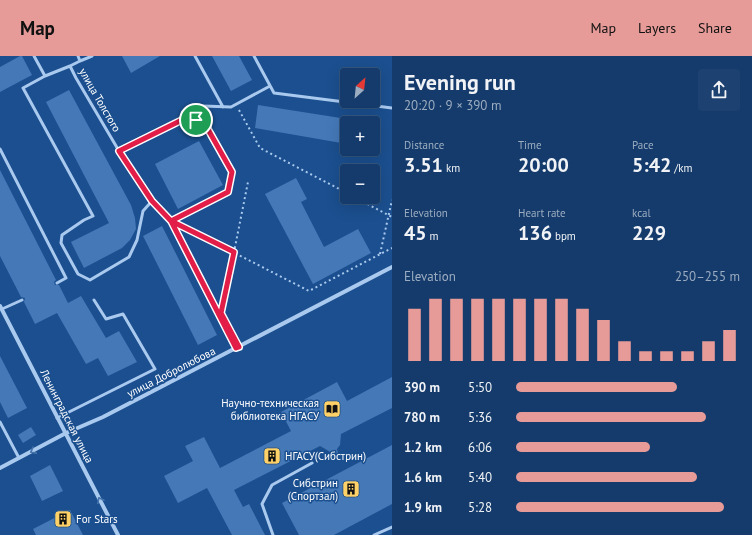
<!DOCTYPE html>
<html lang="en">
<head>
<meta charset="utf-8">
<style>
  :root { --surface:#143b6b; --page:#1d4271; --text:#f1f3f6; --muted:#9dadc1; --line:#33557e; --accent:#e69b98 }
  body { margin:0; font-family:"PT Sans",sans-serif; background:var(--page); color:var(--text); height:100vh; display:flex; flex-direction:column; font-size:15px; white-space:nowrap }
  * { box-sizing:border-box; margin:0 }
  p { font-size:13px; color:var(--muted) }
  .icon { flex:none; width:22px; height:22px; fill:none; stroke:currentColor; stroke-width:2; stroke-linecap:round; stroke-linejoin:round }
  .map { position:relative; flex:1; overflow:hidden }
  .drawer { display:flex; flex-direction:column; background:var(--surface); width:360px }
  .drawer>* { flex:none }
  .needle { width:26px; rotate:27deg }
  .buttons { position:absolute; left:340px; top:12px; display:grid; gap:8px }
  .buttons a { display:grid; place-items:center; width:40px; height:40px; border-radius:4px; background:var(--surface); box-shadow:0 4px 16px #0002,0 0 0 1px var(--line); font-size:20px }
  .pin { position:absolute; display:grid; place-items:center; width:34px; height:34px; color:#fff; margin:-17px; border:2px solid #fff; border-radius:50%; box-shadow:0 1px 4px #0007 }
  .round { display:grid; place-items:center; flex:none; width:42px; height:42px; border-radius:4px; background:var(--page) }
  .headline { display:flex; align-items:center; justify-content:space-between; height:68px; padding:0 12px }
  h1 { font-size:22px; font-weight:700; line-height:30px }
  .figures { display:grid; grid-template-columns:repeat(3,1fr); gap:6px; height:68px; padding:4px 12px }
  .figures div { display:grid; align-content:center }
  .figures b { font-size:20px; font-weight:700 }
  .figures small { font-size:11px; font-weight:400 }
  .figures p { font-size:11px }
  .chart { height:112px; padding:8px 12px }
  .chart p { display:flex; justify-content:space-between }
  .chart svg { width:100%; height:72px; margin-top:4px; stroke:var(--accent); stroke-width:6 }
  ul { padding:0 12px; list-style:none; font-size:13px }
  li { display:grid; grid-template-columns:64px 48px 1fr; align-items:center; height:30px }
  li i { height:10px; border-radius:5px; background:var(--accent) }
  header { display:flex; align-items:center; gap:24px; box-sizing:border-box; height:56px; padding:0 20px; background:var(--accent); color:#111 }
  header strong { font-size:19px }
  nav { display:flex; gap:22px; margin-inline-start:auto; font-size:14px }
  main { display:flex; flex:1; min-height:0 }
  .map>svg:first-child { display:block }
  .building { fill:#4478b7 }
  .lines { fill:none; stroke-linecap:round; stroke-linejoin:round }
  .path { stroke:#a9c9ee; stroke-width:2; stroke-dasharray:2 3; stroke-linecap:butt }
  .service { stroke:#a9c9ee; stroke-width:3 }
  .minor { stroke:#a9c9ee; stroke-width:4 }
  .oneway { stroke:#4674ac }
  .route-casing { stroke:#fff; stroke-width:8 }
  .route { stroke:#e11d48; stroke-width:5 }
  .labels { text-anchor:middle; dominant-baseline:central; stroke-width:3; stroke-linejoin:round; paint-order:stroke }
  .street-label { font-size:11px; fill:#fff; stroke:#1b4f8f }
  .poi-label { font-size:11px; fill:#fff; stroke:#1b4f8f; text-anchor:end }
</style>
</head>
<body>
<header>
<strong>Map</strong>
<nav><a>Map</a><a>Layers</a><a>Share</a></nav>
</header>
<main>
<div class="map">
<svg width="392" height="479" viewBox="0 0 392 479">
  <rect width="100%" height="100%" fill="#1b4f8f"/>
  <path class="building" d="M20,0H22L32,19L0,36V11Z
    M122,0H160L131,17Z
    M212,0H239L252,24L231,35Z
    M69,34L131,149L135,162L136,173L130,184L122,192L84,212L71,186L109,167L46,46Z
    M258,49L347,63V88L255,72Z
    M199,85L223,129L178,153L155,108Z
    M0,114L56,224L54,226L55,229H59L68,247L81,240L106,282L119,275L137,306L108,320L98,302L86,308L57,257L35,268L24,246L25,242L21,241L0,200Z
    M296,122L307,143L301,146L324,191L358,173L371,197L313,228L265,138Z
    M162,170L217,279L198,289L143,180Z
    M0,300L27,352L8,362L0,346Z
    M392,321V352L341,378L340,389L337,393L339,401L320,390L234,434L243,451L249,448L265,479H232L207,432L178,447L164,420L193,405L185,390L204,381L220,412L291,375L281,356L337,326L347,345Z
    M31,371L36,379L23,387L18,379Z
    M392,389V448L334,479H299L282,447Z
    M50,409L63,435L42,445L30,420Z
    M70,454L83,479H36L33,473Z"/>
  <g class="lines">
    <path class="path" d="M239,54L260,92L347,137
      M354,141L392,161
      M182,170L309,235L392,192
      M380,198L392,144
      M223,251L248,126"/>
    <path class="service" d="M34,0L45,20L23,32L93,160L84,164L62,179L61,187L78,218L90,224L129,201L137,184L143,155L152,145
      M195,0L223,51
      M254,0L274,37L392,52
      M80,5L92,0
      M70,10L76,22L119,95L152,145L171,165L236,292
      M45,20L70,10L80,5L78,0
      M196,65L203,50L231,51L270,30
      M0,93L66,222L57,227
      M119,95L188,61L205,68L232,116L228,136L171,165
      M2,253L22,244
      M57,362L155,313L123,258L106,263L94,244
      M0,366L19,402
      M273,479L262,448L272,429L312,407
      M374,479L392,471"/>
    <path class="minor" d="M0,250L118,479
      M0,412L66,377L103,361L392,211"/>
  </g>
  <defs><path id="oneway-chevron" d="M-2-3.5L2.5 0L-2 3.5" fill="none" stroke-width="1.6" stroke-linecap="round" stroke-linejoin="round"/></defs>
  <g class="oneway">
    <use href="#oneway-chevron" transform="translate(33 395) rotate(152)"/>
    <use href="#oneway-chevron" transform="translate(100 444) rotate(-117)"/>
  </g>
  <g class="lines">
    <defs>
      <path id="route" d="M196,64L188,61L119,95L152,145L171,165L236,292L239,291L221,257L234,196L171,165L228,136L232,116L205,68L196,64"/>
    </defs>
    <use href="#route" class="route-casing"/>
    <use href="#route" class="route"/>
  </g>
  <defs>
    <symbol id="library-square" viewBox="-11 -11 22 22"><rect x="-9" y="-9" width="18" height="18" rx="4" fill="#ffd166" stroke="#1b4f8f"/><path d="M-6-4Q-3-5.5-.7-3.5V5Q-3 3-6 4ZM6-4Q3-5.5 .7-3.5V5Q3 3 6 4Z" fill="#111"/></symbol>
    <symbol id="building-square" viewBox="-11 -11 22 22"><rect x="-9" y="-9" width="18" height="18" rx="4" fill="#ffd166" stroke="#1b4f8f"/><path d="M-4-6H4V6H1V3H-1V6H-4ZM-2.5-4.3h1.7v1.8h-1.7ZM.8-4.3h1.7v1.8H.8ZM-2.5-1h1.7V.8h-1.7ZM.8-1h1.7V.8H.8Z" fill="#111"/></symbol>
  </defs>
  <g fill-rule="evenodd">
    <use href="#library-square" x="322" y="343" width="20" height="20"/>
    <use href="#building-square" x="262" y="390" width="20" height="20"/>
    <use href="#building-square" x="341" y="423" width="20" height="20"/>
    <use href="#building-square" x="53" y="453" width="20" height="20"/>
  </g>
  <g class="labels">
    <g class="street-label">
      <text transform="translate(100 44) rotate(60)">улица Толстого</text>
      <text transform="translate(171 316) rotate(-27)">улица Добролюбова</text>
      <text transform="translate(67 360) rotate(63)">Ленинградская улица</text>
    </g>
    <g class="poi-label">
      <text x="319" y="347">Научно-техническая<tspan x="319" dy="13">библиотека НГАСУ</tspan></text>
      <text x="285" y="400" text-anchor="start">НГАСУ(Сибстрин)</text>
      <text x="338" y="427">Сибстрин<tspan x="338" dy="13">(Спортзал)</tspan></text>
      <text x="76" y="463" text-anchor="start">For Stars</text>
    </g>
  </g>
</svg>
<div class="buttons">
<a><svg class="needle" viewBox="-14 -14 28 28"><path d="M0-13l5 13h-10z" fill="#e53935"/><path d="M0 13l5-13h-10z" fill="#9dadc1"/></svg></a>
<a>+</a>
<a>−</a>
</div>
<div class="pin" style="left:196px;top:64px;background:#1e9e55"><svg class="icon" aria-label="arrive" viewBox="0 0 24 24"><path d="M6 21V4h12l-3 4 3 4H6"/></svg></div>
</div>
<section class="drawer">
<div class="headline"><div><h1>Evening run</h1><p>20:20 · 9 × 390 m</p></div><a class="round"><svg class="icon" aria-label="share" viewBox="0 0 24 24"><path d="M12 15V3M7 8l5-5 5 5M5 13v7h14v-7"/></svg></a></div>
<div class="figures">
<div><p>Distance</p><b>3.51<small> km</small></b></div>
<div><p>Time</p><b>20:00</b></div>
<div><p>Pace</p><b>5:42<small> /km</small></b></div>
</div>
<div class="figures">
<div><p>Elevation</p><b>45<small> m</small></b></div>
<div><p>Heart rate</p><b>136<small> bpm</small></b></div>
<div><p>kcal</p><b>229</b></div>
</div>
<div class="chart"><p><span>Elevation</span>250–255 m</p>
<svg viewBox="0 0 160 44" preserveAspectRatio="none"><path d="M5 44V12M15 44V6M25 44V6M35 44V6M45 44V6M55 44V6M65 44V6M75 44V6M85 44V12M95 44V19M105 44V32M115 44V38M125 44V38M135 44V38M145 44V32M155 44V25"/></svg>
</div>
<ul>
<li><b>390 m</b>5:50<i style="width:72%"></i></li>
<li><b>780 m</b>5:36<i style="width:85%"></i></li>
<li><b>1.2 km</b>6:06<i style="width:60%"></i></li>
<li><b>1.6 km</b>5:40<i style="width:81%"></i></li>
<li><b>1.9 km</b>5:28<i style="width:93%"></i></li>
</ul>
</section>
</main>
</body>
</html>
